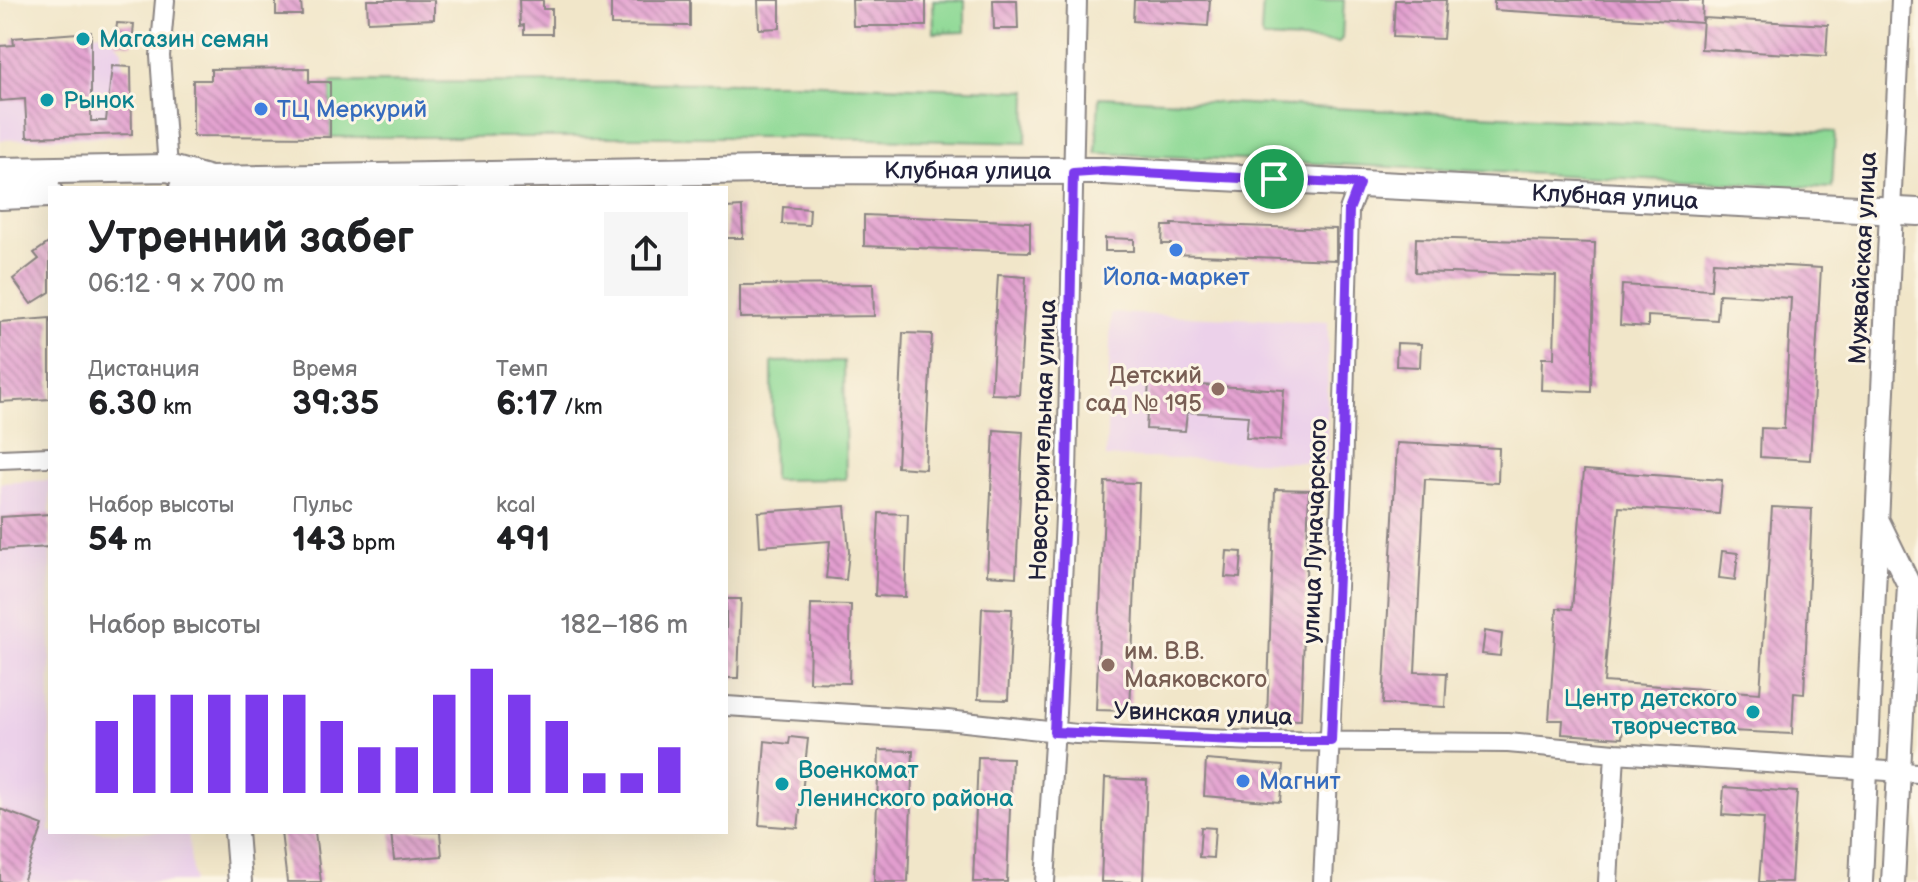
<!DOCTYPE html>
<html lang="ru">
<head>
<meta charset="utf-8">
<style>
  :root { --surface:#fff; --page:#f6f6f6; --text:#202124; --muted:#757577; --accent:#7c3aed }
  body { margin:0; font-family:"Balsamiq Sans",sans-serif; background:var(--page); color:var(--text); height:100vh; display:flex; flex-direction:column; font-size:30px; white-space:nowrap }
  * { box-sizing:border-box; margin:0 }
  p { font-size:26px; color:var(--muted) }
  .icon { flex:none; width:44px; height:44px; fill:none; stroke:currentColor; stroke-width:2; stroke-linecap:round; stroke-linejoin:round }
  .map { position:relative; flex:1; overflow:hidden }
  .sheet { position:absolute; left:48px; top:186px; width:680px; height:648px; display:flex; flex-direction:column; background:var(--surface); border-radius:0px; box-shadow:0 8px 32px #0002 }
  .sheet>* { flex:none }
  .pin { position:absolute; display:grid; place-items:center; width:68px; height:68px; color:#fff; margin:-34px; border:4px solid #fff; border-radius:50%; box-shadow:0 2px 8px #0007 }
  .round { display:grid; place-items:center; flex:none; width:84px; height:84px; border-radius:0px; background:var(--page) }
  .head { display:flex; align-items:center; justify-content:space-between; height:136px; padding:0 40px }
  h1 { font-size:44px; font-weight:600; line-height:60px }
  .stats { display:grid; grid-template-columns:repeat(3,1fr); gap:12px; height:136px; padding:8px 40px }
  .stats div { display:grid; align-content:center }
  .stats b { font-size:34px; font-weight:600 }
  .stats small { font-size:22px; font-weight:400 }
  .stats p { font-size:22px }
  .chart { height:224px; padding:16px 40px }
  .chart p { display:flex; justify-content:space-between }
  .chart svg { width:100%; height:144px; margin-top:8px; stroke:var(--accent); stroke-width:6 }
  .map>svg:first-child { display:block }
  .built { fill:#ecd1ea }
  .grass { fill:#8ed995; stroke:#587e68; stroke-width:2 }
  .park { fill:url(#park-tufts); stroke:#587e68; stroke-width:2 }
  .building { fill:url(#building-back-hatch) }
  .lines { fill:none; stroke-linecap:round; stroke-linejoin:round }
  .minor-casing { stroke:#8a8482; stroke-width:22 }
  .tertiary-casing { stroke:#8a8482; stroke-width:26 }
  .secondary-casing { stroke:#8a8482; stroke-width:30 }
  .minor { stroke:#fff; stroke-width:18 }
  .tertiary { stroke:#fff; stroke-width:22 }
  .secondary { stroke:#fff; stroke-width:26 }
  .route-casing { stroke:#fff; stroke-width:16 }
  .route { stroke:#7c3aed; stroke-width:10 }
  .culture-dot { fill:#0f9aa8; stroke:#fcf5e5; stroke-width:3 }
  .shop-dot { fill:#3f7fe0; stroke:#fcf5e5; stroke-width:3 }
  .education-dot { fill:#8d6e63; stroke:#fcf5e5; stroke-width:3 }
  .labels { text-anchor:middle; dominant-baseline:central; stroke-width:6; stroke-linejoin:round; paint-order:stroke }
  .culture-label { font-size:24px; fill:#0d838f; stroke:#fcf5e5; text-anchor:start }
  .shop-label { font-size:24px; fill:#366cbe; stroke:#fcf5e5; text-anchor:start }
  .street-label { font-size:24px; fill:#22223b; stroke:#fcf5e5 }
  .education-label { font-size:24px; fill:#785e54; stroke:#fcf5e5; text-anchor:end }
</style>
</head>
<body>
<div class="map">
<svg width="1918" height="882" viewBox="0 0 1918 882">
  <defs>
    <pattern id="park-tufts" width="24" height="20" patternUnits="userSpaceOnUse" patternTransform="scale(2)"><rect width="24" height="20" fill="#8ed995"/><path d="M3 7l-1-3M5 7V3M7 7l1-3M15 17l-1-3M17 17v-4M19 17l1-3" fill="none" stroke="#7aba81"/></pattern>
    <pattern id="building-back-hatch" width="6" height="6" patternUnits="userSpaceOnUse" patternTransform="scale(2)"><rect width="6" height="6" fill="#e29ecf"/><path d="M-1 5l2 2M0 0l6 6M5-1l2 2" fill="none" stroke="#b780a9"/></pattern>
  </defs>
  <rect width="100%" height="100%" fill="#fcf5e5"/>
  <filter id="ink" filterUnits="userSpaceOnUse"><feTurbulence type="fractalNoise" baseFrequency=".0125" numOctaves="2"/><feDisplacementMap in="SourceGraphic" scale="16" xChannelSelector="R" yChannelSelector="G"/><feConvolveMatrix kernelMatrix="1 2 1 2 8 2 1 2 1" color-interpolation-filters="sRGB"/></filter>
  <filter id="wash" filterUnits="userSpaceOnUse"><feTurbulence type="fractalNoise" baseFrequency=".006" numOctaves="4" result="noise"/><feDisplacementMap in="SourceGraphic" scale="32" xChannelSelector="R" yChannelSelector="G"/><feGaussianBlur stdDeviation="1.8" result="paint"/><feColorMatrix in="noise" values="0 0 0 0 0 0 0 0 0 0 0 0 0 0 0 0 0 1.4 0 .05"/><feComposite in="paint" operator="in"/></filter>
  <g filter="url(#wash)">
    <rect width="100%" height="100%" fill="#f1e6c9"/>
    <path class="built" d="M108,33L122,50L126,136L0,140V46L13,45V38Z
      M1111,313L1328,322L1327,463L1106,457Z
      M50,480V832H188L193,882H0V483Z"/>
    <path class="grass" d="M1263,0H1344L1342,38L1339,42L1264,38L1261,34Z
      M330,82L794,83L1027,91L1026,143L794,137H330Z
      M1099,97L1835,132L1832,188L1096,153Z
      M844,361L846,479L773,480L772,362Z"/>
    <path class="park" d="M933,0H965V32L934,33Z"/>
    <g id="blocks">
      <path class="building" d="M276,0H301L302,15H276Z
        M367,0H434V19L368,22Z
        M519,0H543V9H552V34H524V25L520,26Z
        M611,0H690V26L611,25Z
        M758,0H780V28L759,29Z
        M852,0H926V26H853Z
        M993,0H1017L1018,29H994Z
        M1134,0H1210L1208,26L1133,21Z
        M1395,0H1446L1443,39L1393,37Z
        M1494,0H1703L1702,23L1494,10Z
        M1703,18L1828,25L1826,56L1701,49Z
        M117,23L134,24L132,44L115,42Z
        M91,32V121H106L112,66L131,67L132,134L27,137L25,99L0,101V46L14,45L13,38Z
        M309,68V82H330V137L193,136V80H211V69Z
        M742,207L743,238H726V208Z
        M783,207L810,209L809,225L782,224Z
        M864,215L1030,222V252L864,246Z
        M1172,224L1336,229V260L1171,254V244H1162L1163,226H1172Z
        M1105,238L1134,239V251H1105Z
        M1416,238L1595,243L1591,392L1541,390L1542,358H1554L1556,276L1415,272Z
        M50,242V292L31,304L13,279L39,259L34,253Z
        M1713,262L1821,268L1810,460L1760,457L1761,428L1784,429L1791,298L1719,294L1717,320L1648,316V327L1620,325L1622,285L1711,290Z
        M998,275L1026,277L1019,395L991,394Z
        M873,284L874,316L740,318V285Z
        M50,318V399L0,402V322Z
        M903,333L932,334L925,469L897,467Z
        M1397,343L1421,344L1420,367L1396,366Z
        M1149,382L1284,390L1281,440L1246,438L1248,416L1187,412L1185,431L1146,429Z
        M994,430L1023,432L1016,577L987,575Z
        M1397,443L1499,448L1498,483L1425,479L1415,672L1447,673L1445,707L1383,704Z
        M1584,470L1722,480L1719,514L1619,507L1604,682L1760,693L1772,507L1812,509L1804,694L1794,693L1792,734L1623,726L1622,738L1562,734L1563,720H1549L1557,608L1572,609Z
        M1105,482L1139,483L1130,711L1096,710Z
        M1275,489L1309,490L1301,720L1267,719Z
        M845,506L849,552L846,580L826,578L830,541L760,546L758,512Z
        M879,513L908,514L905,597L875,596Z
        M50,514V547L0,550V517Z
        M1227,551L1242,552L1240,578L1225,577Z
        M1722,551L1738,553L1735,580L1719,578Z
        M726,599H741L738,678H726Z
        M811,604L851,605L849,683L809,682Z
        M982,608L1012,609L1008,700L978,699Z
        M1485,631L1502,634L1500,656L1482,654Z
        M790,737L808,739L798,828L759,825L765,741L789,744Z
        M879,750L913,751L908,882H874Z
        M978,757L1012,758L1007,882H973Z
        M1206,760L1283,766L1280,802L1204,796Z
        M1105,778L1147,780L1143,882H1101Z
        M1724,787L1797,792L1791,882H1759L1764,818L1722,815Z
        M0,809L43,825L23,882H0Z
        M1201,827L1215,828L1213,858L1199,857Z
        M281,832H315L321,882H287Z
        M391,832H440L442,856L394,860Z"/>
    </g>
  </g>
  <g filter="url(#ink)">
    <use href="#blocks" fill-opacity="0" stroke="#8a8482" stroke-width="2"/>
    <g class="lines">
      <defs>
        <path id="minor" d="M165,0L160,56L168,168
          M1891,211L1901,0
          M0,459L50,457
          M726,706L947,720L1076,734L1257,741L1508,743L1615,753L1918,773
          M1045,882L1056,713L1067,474L1077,0
          M1323,882L1342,480L1349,210L1359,184
          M1608,882L1615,753"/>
        <path id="tertiary" d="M1879,523L1909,585L1893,882
          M236,832L240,882
          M1861,882L1891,211"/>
        <g id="secondary">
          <path d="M0,171L168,168L210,180"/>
          <path id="s1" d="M183,188L210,180L765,170L1103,171L1918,212"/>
          <path d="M0,196L50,194"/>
        </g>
      </defs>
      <use href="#minor" class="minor-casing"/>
      <use href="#tertiary" class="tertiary-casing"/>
      <use href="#secondary" class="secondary-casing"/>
      <use href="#minor" class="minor"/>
      <use href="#tertiary" class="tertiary"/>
      <use href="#secondary" class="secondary"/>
    </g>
  </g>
  <g class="lines" filter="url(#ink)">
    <defs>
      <path id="route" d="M1103,171L1359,184L1349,210L1342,480L1331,741H1257L1054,732L1067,474L1073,173Z"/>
    </defs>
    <use href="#route" class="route-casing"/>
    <use href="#route" class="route"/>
  </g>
  <g class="culture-dot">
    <circle cx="83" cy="39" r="8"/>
    <circle cx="47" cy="100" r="8"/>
    <circle cx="1753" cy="712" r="8"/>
    <circle cx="782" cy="784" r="8"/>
  </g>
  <g class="shop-dot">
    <circle cx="261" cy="109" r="8"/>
    <circle cx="1176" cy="250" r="8"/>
    <circle cx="1243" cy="781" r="8"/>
  </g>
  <g class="education-dot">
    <circle cx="1218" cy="389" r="8"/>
    <circle cx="1108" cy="665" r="8"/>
  </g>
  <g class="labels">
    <g class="culture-label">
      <text x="99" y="39">Магазин семян</text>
      <text x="63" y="100">Рынок</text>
      <text x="1737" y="698" text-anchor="end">Центр детского<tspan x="1737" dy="28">творчества</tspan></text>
      <text x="798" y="770">Военкомат<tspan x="798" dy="28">Ленинского района</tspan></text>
    </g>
    <g class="shop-label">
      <text x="277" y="109">ТЦ Меркурий</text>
      <text x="1176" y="277" text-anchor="middle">Йола-маркет</text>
      <text x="1259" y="781">Магнит</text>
    </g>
    <g class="street-label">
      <text stroke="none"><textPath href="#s1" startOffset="786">Клубная улица</textPath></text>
      <text stroke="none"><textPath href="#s1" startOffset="1434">Клубная улица</textPath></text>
      <text transform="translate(1863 258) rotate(-87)">Мужвайская улица</text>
      <text transform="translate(1043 440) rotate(-88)">Новостроительная улица</text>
      <text transform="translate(1315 531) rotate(-88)">улица Луначарского</text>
      <text transform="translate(1203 714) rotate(2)">Увинская улица</text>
    </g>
    <g class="education-label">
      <text x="1202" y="375">Детский<tspan x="1202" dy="28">сад № 195</tspan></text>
      <text x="1124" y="651" text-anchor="start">им. В.В.<tspan x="1124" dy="28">Маяковского</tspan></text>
    </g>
  </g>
</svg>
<div class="pin" style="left:1274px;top:179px;background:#1e9e55"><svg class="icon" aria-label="arrive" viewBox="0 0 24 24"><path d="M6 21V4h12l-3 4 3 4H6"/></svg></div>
<section class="sheet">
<div class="head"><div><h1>Утренний забег</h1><p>06:12 · 9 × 700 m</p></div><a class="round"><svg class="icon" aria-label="share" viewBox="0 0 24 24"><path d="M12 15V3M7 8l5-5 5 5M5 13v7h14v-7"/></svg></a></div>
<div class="stats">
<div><p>Дистанция</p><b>6.30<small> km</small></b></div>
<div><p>Время</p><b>39:35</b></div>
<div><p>Темп</p><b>6:17<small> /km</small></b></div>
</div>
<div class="stats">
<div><p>Набор высоты</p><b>54<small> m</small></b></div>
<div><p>Пульс</p><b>143<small> bpm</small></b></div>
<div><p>kcal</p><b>491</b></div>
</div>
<div class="chart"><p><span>Набор высоты</span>182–186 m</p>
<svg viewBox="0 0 160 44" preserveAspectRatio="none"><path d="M5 44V22M15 44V14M25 44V14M35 44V14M45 44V14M55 44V14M65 44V22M75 44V30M85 44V30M95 44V14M105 44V6M115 44V14M125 44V22M135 44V38M145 44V38M155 44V30"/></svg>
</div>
</section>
</div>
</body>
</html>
